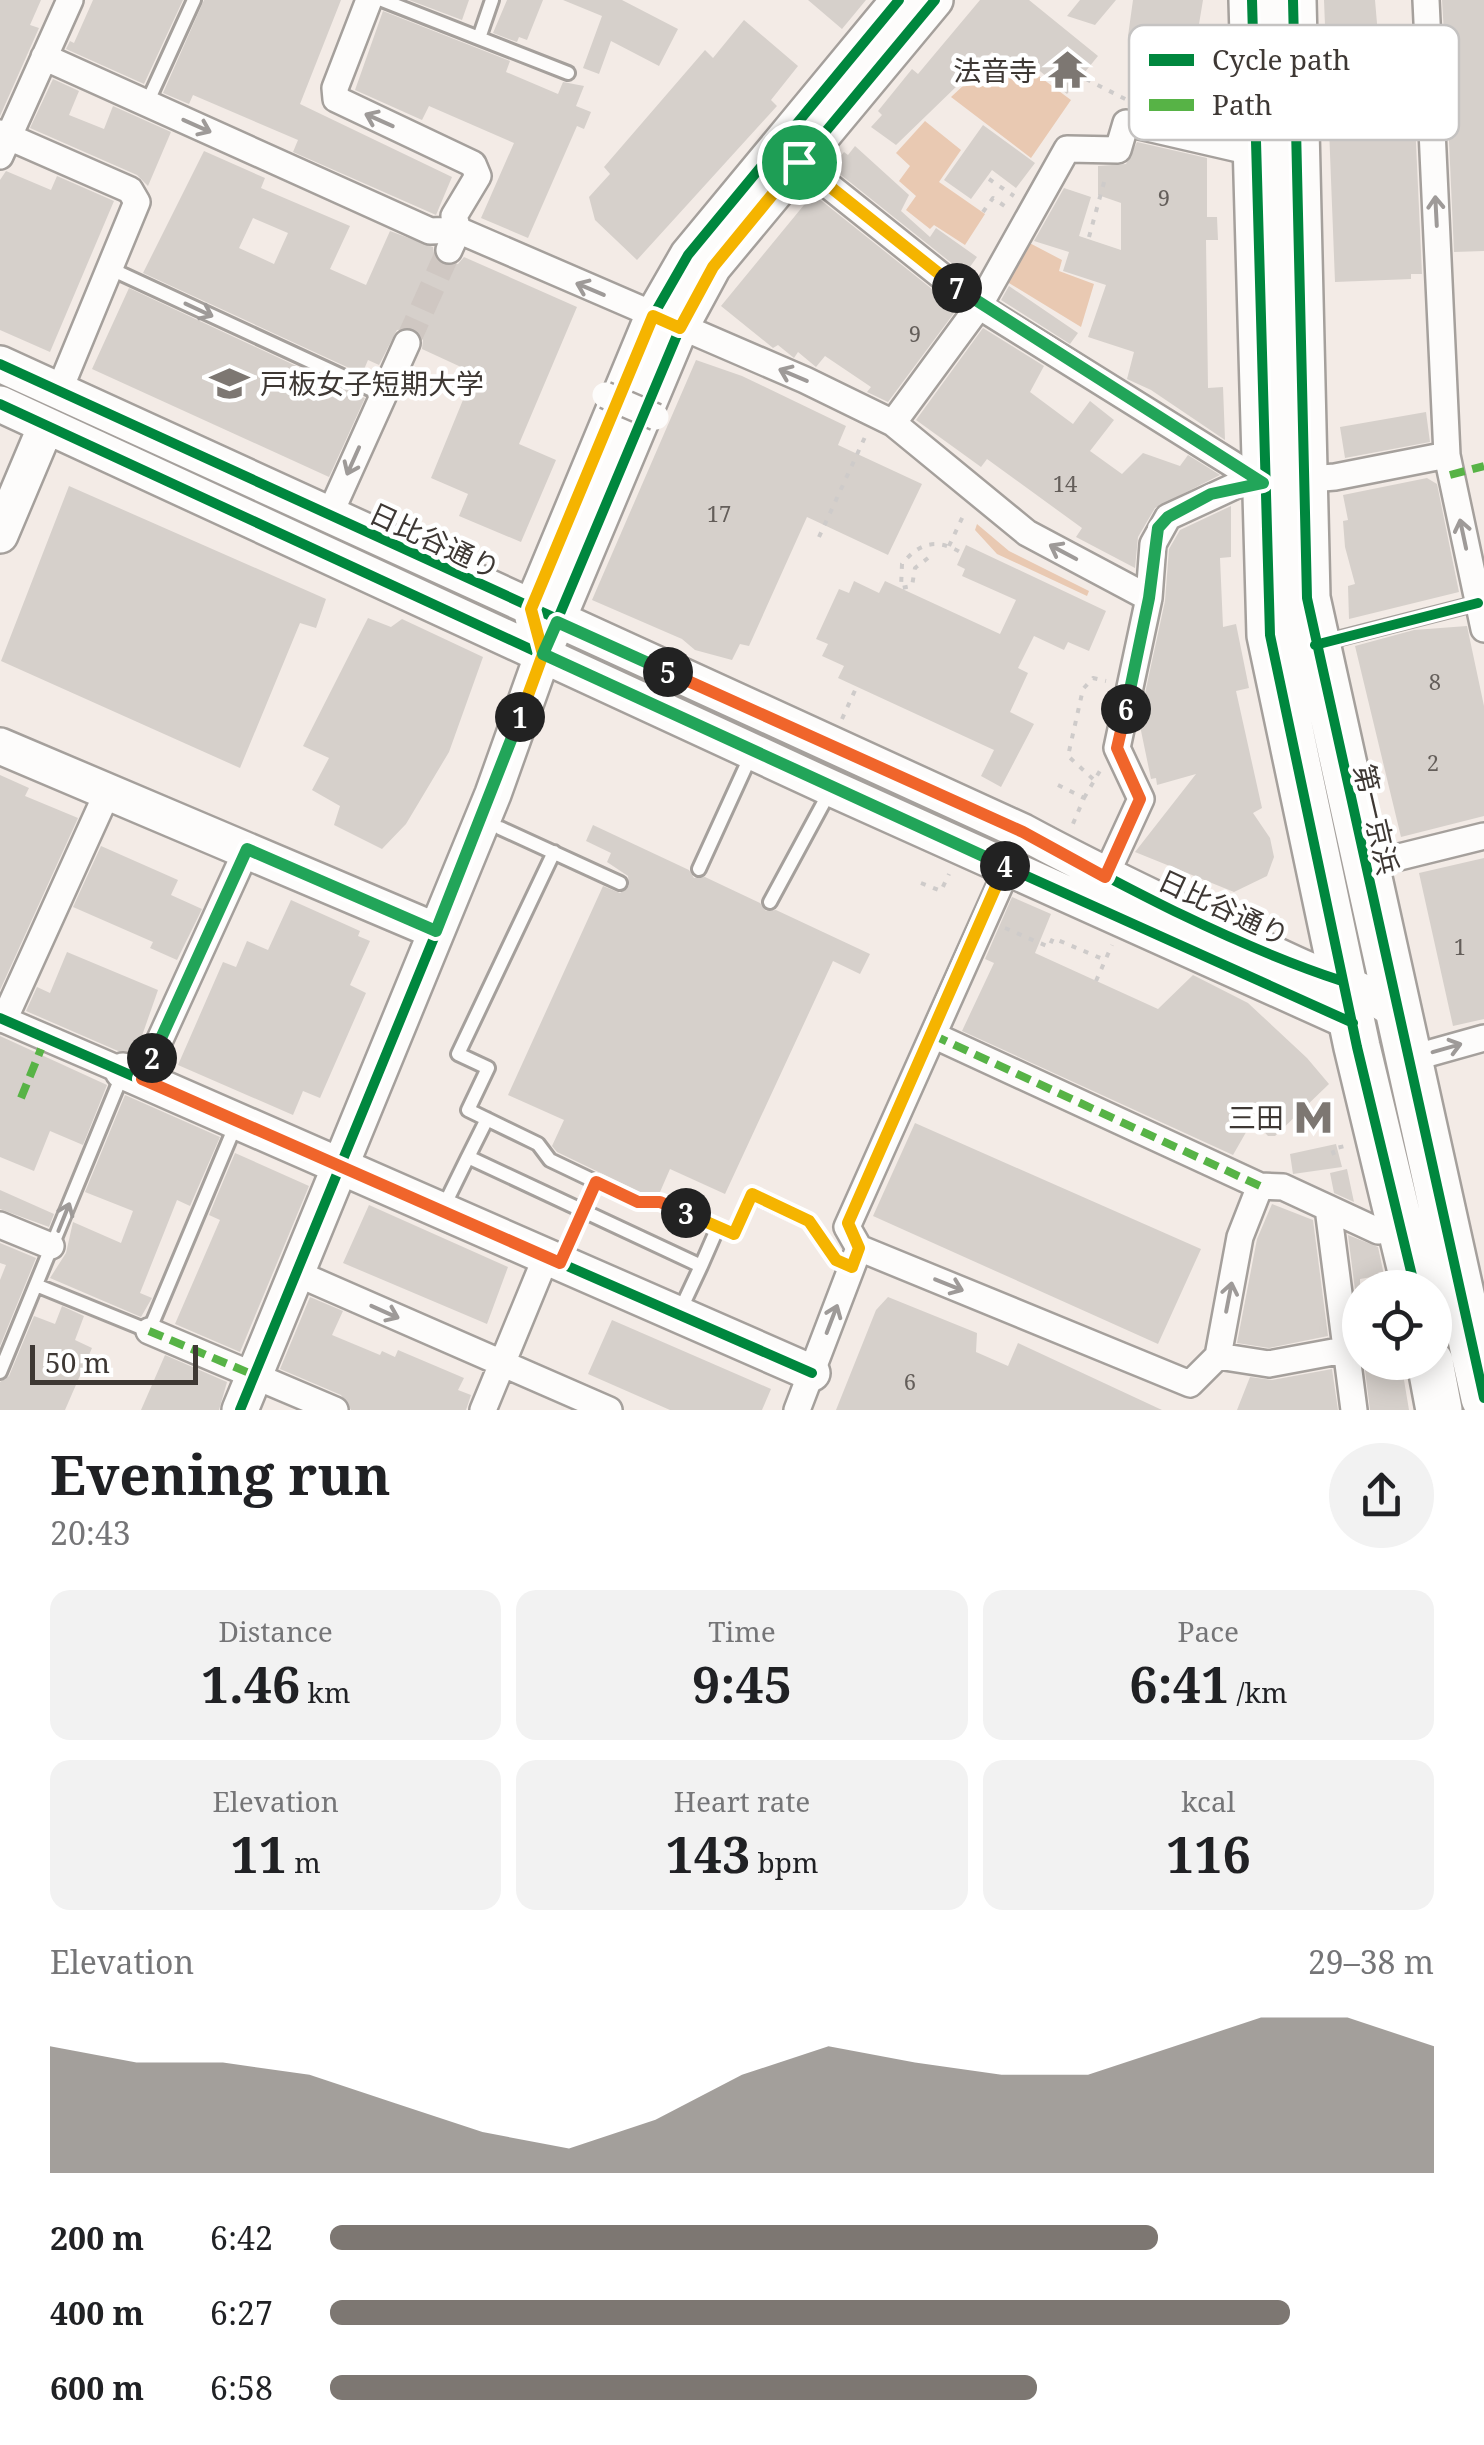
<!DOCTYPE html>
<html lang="en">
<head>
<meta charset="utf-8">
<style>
  :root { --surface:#fff; --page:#f2f2f2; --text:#202124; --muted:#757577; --accent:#7d7772 }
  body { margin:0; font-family:"Noto Serif","Noto Sans JP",serif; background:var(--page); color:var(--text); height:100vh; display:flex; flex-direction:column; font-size:38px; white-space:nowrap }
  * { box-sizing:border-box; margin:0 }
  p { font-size:32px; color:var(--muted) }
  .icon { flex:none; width:55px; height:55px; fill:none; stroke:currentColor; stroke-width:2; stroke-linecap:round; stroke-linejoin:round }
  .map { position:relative; height:1410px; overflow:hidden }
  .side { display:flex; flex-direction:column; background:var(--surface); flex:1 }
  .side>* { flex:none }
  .fabs { position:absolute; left:1342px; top:1270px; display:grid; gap:20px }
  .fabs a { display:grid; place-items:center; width:110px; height:110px; border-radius:50%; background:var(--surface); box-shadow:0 5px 25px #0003; font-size:50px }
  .scale { position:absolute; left:30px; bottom:25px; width:168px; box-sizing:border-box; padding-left:10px; border:5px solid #3e3834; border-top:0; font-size:28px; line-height:35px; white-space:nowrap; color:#3e3834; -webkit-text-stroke:8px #fff; paint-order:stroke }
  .pin { position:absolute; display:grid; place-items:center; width:85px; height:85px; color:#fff; margin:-42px; border:5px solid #fff; border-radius:50%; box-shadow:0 2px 10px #0007 }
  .km { position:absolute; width:50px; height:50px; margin:-25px; border-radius:50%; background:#222; color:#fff; font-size:28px; line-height:50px; text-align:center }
  .round { display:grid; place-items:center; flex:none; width:105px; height:105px; border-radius:52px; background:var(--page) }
  .overview { display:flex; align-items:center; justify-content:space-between; height:170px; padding:0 50px }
  h1 { font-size:55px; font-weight:700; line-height:75px }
  .figures { display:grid; grid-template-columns:repeat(3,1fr); gap:15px; height:170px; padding:10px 50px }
  .figures div { display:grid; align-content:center; border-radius:20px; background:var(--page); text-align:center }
  .figures b { font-size:50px; font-weight:700 }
  .figures small { font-size:28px; font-weight:400 }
  .figures p { font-size:28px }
  .chart { height:280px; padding:20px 50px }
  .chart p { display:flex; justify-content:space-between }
  .chart svg { width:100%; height:180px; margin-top:10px; fill:var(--accent); opacity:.7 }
  ul { padding:0 50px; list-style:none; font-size:32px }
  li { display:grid; grid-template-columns:160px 120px 1fr; align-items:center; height:75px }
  li i { height:25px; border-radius:12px; background:var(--accent) }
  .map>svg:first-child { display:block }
  .green { fill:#e9c9b2 }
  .building { fill:#d6d0cb; fill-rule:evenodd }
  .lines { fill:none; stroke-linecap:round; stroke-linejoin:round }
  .street-tunnel { stroke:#cfc7c2; stroke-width:25; stroke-dasharray:25 12; stroke-linecap:butt }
  .lane-casing { stroke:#a5a09c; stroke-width:18 }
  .street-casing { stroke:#a5a09c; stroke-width:30 }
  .secondary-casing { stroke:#a5a09c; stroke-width:40 }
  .highway-casing { stroke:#a5a09c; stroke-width:50 }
  .path { stroke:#cecbca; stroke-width:4; stroke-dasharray:5 8; stroke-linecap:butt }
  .lane { stroke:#fdfcfb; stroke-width:12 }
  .street { stroke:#fdfcfb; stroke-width:25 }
  .secondary { stroke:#fdfcfb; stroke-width:35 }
  .highway { stroke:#fdfcfb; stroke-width:45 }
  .street-bridge-casing { stroke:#a5a09c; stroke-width:30; stroke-linecap:butt }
  .street-bridge { stroke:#fdfcfb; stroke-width:25 }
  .quiet { stroke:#57b346; stroke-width:8; stroke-dasharray:15 8; stroke-linecap:butt }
  .cycleway-casing { stroke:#fff; stroke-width:16 }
  .cycleway { stroke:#00873e; stroke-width:10 }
  .oneway { stroke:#9e9a98 }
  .split-1-casing { stroke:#fff; stroke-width:20 }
  .split-2-casing { stroke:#fff; stroke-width:20 }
  .split-3-casing { stroke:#fff; stroke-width:20 }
  .split-4-casing { stroke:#fff; stroke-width:20 }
  .split-5-casing { stroke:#fff; stroke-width:20 }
  .split-6-casing { stroke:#fff; stroke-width:20 }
  .split-7-casing { stroke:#fff; stroke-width:20 }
  .split-8-casing { stroke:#fff; stroke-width:20 }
  .split-1 { stroke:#f5b400; stroke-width:12 }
  .split-2 { stroke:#22a559; stroke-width:12 }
  .split-3 { stroke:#f0652b; stroke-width:12 }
  .split-4 { stroke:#f5b400; stroke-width:12 }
  .split-5 { stroke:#22a559; stroke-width:12 }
  .split-6 { stroke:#f0652b; stroke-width:12 }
  .split-7 { stroke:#22a559; stroke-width:12 }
  .split-8 { stroke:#f5b400; stroke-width:12 }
  .labels { text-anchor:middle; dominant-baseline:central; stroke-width:9; stroke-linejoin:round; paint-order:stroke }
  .number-label { font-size:22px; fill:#645e5a }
  .poi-label { font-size:28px; fill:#3e3834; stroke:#fff; text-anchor:end }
  .street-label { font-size:28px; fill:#3e3834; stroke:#fff }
  .key { fill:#fff; stroke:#c5c3c2; stroke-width:2.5 }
  .key-label { font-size:28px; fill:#3e3834 }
</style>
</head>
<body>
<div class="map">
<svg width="1484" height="1410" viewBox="0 0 1484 1410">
  <rect width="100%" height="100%" fill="#f3ebe6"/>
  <path class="green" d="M994,57L1023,80L1032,71L1071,100L1031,158L951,97Z
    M925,121L961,150L939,182L985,214L965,245L934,225L930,229L906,210L916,196L899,181L910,166L896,153Z
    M1020,238L1062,260L1059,271L1094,284L1081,327L999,277Z
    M977,524L1009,551L1089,591L1087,596L997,554L975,530Z"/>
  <path class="building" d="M0,0H41L30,25L39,28L0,116Z
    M93,0H183L144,84L66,49L70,41L74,43Z
    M204,0H341L300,104L452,177L436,215L293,152L298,140L193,95L189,104L163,93Z
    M409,0H469L462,20Z
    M507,0H543L527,40L519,37L517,42L493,33Z
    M563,0H622L678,29L659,66L611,41L599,74L583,68L602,16Z
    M808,0H866L842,29Z
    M980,0H1029L1098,56L1067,94L1034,66L1024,78L992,52L896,145L871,127L882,115L878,111L912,69L918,74Z
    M1080,0H1116L1095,25L1067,16Z
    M1133,0H1203L1197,36L1214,37L1216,127L1152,112L1150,98L1162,62L1161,46L1128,36Z
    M1324,0H1375L1378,35L1411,34L1422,274H1411V279L1335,282Z
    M1442,0H1484V251L1454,252L1447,97H1456L1453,50H1445Z
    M383,11L510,61L506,72L558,94L563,82L584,86L576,106L591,112L584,129L577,126L528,238L481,218L514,143L429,106L422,120L355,90Z
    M744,20L798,66L771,100L777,106L637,260L595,220L589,197L610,174L604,167L705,50L713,58Z
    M53,79L79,91L69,115L104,129L113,106L171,132L148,186L137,175L30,128Z
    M983,125L1035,163L1016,188L992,170L971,199L944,180Z
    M1137,142L1207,158V217H1217L1218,240H1206L1208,388L1223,387L1225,440L1151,390L1127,379L1134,352L1088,337L1106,285L1063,271L1069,252L1034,241L1064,188L1091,197L1079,236L1121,250V203L1098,195V166L1126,164Z
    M855,146L909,195L901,211L930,237L936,228L977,257L967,271L976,278L974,281L831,167L844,152L848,155Z
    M204,151L265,178L261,188L350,226L330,269L366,285L390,231L433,247L435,259L443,265L458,264L464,257L577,307L519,444L556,460L521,542L459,516L468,494L431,478L474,373L422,349L423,340L414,329L397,330L379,365L368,360L362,374L143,273ZM253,218L288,233L274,264L239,248Z
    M6,171L51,190L57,176L114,201L50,352L0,330V180Z
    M813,194L957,309L888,402L867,392L871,387L825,356L816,367L798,352L794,358L778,345L773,348L721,306Z
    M1009,286L1078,333L1070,344L1001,300Z
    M129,288L365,398L329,477L92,369Z
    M983,328L1044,366L1030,392L1073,424L1090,401L1114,420L1090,451L1122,474L1143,453L1180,466L1188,455L1220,475L1155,508L1138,537L1135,568L1076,537L1082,528L987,459L981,467L916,420Z
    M696,360L742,376L846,426L838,445L922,484L888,555L807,517L749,646L740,644L732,660L695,650L682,639L592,600Z
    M1426,412L1430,442L1345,458L1340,427Z
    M1427,478L1437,484L1459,592L1349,619L1348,586L1355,584L1345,547L1343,521L1348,520L1343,495Z
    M69,486L326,599L316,628L300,623L240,768L1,661Z
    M1231,506V557L1220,558L1223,627L1236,624L1249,688L1236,691L1262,808L1253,813L1270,838L1274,857L1267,876L1234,892L1135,852L1196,774L1157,785L1156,778L1151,779L1139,721L1165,601L1169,549L1180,530Z
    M966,545L1106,611L1089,651L1068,642L1064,650L1034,636L1018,668L1028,673L1010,712L1034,724L1001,787L981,776L994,750L838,678L844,666L822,656L828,644L816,639L839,589L849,593L854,581L879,593L885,581L1000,634L1016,600L962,576L965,569L957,565Z
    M368,618L391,627L402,619L483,657L449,752L406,824L382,849L334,825L340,806L312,790L329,758L303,746Z
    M1467,626L1484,706V816L1401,837L1355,646L1414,630Z
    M0,775L29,788L25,796L78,818L0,990Z
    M593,825L689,870L694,878L705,877L760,903L766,911L776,910L870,954L860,974L833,961L725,1194L670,1169L660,1192H640L557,1152L552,1146L564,1120L508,1095L603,886L620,893L629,886L628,876L607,862L611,853L586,841Z
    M101,846L178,880L171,895L202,909L177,960L150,948L153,942L73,907Z
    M1484,858V1019L1453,1026L1419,873Z
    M1012,897L1051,914L1035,953L1158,1009L1193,975L1248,1003L1307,1058L1329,1084L1275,1136H1268L1253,1120L1233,1155L962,1031L994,963L985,959Z
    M291,900L360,931L358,936L370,941L350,985L366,993L320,1098L303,1091L293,1115L178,1065L223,962L236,967L247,941L268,950Z
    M67,952L158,990L136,1053L118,1051L26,1011L37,987L50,993Z
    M0,1036L107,1085L83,1145L50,1131L34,1171L0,1157Z
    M125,1095L220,1137L190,1206L177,1200L140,1293L152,1298L141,1317L50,1278L66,1253L73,1222L121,1243L133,1211L85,1192Z
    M915,1123L1201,1249L1158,1344L873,1216Z
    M1336,1144L1342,1167L1293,1174L1290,1154Z
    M235,1153L309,1186L240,1352L175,1324L220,1220L209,1215Z
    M1347,1169L1354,1202L1334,1193L1330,1173Z
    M0,1190L54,1214L49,1227L0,1209Z
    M1272,1204L1313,1220L1328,1336L1269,1348L1237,1343L1257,1239Z
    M369,1205L508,1267L487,1324L343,1263Z
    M1348,1235L1378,1247L1384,1275L1360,1279V1329Z
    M0,1243L36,1258L0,1346V1280L6,1265L0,1263Z
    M310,1297L343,1311L332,1335L380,1355L382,1351L395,1357L398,1350L464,1378L458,1390L471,1395L466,1410H351L341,1395L280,1369Z
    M888,1297L977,1333L976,1352L1008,1366L1018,1343L1162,1410H836L876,1310Z
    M62,1306L84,1316L75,1340L92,1348L65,1410H0V1382L9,1376L34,1316L55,1324Z
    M612,1320L771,1389L762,1410H670L588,1374Z
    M165,1355L227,1382L219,1410H141Z
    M1364,1362H1401L1409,1410H1370Z
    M1332,1369L1338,1410H1237L1250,1377L1272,1380Z"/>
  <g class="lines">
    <path class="street-tunnel" d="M407,343L449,250"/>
    <defs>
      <path id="lane" d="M382,0L568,73
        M479,38L492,0
        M147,103L194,0
        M111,269L383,395
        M1325,642L1478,603
        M500,828L620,883
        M554,852L458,1054L488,1068L468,1110L538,1144L550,1160L638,1202H660L718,1227L701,1266
        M699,869L752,753
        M770,902L830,791
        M468,1157L487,1119
        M443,1208L468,1157L701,1266L679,1313
        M718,1227L734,1234L752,1195L809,1221L836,1260L851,1267
        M561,1261L596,1181
        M36,1285L149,1331L236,1124
        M0,1372L123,1073"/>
      <path id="street" d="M369,0L335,88L336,99L473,164L478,176L454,216L458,230L805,380L893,423L1027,533L1149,598
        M1426,0L1447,455L1484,629
        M44,57L430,231L458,230L449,250
        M0,133L130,190L137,202L59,391
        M0,156L70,0
        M799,162L979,306L1263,483
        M893,423L979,306L1067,149L1118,150L1126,123L1256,153
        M329,516L407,343
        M1363,866L1484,836
        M1105,877L1141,799L1117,748L1149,598L1153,544L1168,517L1237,485L1335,477L1447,455
        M0,1018L123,1071
        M4,1020L108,791
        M933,1035L1260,1186L1283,1187L1378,1231L1403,1225
        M1409,1059L1484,1038
        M142,1079L247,849
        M1328,1208L1354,1410
        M0,1225L51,1246
        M859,1248L1190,1384L1218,1356L1240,1237L1260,1186
        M296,1273L609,1410
        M149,1331L335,1410
        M1218,1356L1269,1364L1344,1350
        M483,1410L546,1257
        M797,1410L859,1248L847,1227L1008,867"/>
      <path id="secondary" d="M0,364L1023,832C1112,880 1203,922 1294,964C1330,981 1366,988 1398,1013
        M0,404L831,788L1353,1023
        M0,535L46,426
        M536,629L531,609L543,581L653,316L688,255L899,0
        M0,746L436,931
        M123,1071L812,1373
        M240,1410L493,794L543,654L680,328L713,267L935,0"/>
      <path id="highway" d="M1252,0L1270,635L1357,1047L1415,1288
        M1293,0L1307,598L1484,1398
        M1430,1362L1439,1410"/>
    </defs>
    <use href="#lane" class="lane-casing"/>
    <use href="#street" class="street-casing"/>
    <use href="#secondary" class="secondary-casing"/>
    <use href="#highway" class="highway-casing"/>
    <path class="path" d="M1086,79L1127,100
      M989,179L1014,196
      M983,212L993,198L1006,207
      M1089,237L1106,175
      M819,537L865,437
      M949,546L964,514
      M928,558L915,568L912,586L901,588L902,564C919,543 936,538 960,552
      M842,719L857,686
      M1093,779L1068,756L1083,689L1093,678L1106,681
      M1058,785L1084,798L1072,826
      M1084,798L1101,769
      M921,883L941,891L949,874
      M1005,928L1049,947L1053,938L1105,960
      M1096,981L1112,945
      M1334,1155L1332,1149L1345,1146"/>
    <use href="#lane" class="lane"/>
    <use href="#street" class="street"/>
    <use href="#secondary" class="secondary"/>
    <use href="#highway" class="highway"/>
    <defs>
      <path id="street-bridge" d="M605,395L656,417"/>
    </defs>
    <use href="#street-bridge" class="street-bridge-casing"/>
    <use href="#street-bridge" class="street-bridge"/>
    <path class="quiet" d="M1450,475L1484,466
      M933,1035L1260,1186
      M21,1098L41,1049
      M149,1331L254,1375"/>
    <defs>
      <path id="cycleway" d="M1252,0L1270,635L1357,1047L1415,1288
        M1293,0L1307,598L1484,1398
        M0,364L1023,832C1125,887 1232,945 1342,981
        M0,404L831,788L1353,1023
        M1149,598L1158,528L1168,517L1237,485
        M535,625L531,609L543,581L653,316L688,255L899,0
        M1315,645L1478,603
        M0,1018L812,1373
        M240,1410L493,794L543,654L680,328L713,267L935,0"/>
    </defs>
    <use href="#cycleway" class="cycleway-casing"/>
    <use href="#cycleway" class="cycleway"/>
  </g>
  <defs><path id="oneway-shaft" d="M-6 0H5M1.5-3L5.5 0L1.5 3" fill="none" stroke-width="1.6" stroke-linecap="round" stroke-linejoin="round" transform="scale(2.5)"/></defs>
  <g class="oneway">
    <use href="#oneway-shaft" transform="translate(379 120) rotate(-156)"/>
    <use href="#oneway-shaft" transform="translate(197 126) rotate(24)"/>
    <use href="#oneway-shaft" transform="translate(1436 211) rotate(-93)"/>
    <use href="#oneway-shaft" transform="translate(590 289) rotate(-157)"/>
    <use href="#oneway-shaft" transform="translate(199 310) rotate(25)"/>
    <use href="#oneway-shaft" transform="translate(793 375) rotate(-157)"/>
    <use href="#oneway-shaft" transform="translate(353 461) rotate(114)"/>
    <use href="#oneway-shaft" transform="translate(1463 534) rotate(-102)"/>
    <use href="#oneway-shaft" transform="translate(1063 552) rotate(-152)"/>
    <use href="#oneway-shaft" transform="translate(1447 1048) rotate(-16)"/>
    <use href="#oneway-shaft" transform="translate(64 1217) rotate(-68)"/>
    <use href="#oneway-shaft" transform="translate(949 1285) rotate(22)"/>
    <use href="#oneway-shaft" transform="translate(1229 1297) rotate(-79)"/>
    <use href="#oneway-shaft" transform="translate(385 1312) rotate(24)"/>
    <use href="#oneway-shaft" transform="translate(832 1319) rotate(-69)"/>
  </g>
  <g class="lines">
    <defs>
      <path id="split-1" d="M520,717L543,654L531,609L653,316L680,328L713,267L799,162"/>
      <path id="split-2" d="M152,1058L247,849L436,931L520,717"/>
      <path id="split-3" d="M152,1058L142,1079L560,1263L596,1182L638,1202H660L686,1213"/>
      <path id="split-4" d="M686,1213L734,1234L752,1194L809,1221L836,1260L852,1267L859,1248L848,1223L1005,866"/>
      <path id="split-5" d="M668,672L557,622L543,654L1005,866"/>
      <path id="split-6" d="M668,672L1023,832L1105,877L1140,799L1117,748L1126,709"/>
      <path id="split-7" d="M957,288L1263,483L1211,494L1168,517L1158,528L1149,598L1126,709"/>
      <path id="split-8" d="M799,162L957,288"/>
    </defs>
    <use href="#split-1" class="split-1-casing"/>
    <use href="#split-2" class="split-2-casing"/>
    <use href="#split-3" class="split-3-casing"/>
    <use href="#split-4" class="split-4-casing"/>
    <use href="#split-5" class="split-5-casing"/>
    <use href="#split-6" class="split-6-casing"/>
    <use href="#split-7" class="split-7-casing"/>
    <use href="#split-8" class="split-8-casing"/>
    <use href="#split-1" class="split-1"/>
    <use href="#split-2" class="split-2"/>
    <use href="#split-3" class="split-3"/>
    <use href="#split-4" class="split-4"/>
    <use href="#split-5" class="split-5"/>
    <use href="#split-6" class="split-6"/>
    <use href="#split-7" class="split-7"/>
    <use href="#split-8" class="split-8"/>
  </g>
  <defs>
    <symbol id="temple-bare" viewBox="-9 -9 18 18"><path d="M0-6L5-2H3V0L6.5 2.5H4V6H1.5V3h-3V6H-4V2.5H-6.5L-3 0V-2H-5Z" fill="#7d7772" stroke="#fff" stroke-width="2.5" paint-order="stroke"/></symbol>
    <symbol id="university-bare" viewBox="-9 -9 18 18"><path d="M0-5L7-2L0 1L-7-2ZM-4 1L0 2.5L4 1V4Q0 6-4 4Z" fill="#7d7772" stroke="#fff" stroke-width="2.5" paint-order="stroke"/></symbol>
    <symbol id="metro-bare" viewBox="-9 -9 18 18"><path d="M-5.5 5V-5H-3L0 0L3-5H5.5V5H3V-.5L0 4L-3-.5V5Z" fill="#7d7772" stroke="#fff" stroke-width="2.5" paint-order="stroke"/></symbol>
  </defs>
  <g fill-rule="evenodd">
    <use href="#temple-bare" x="1040" y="42" width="55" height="55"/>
    <use href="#university-bare" x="202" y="356" width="55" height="55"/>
    <use href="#metro-bare" x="1286" y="1090" width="55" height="55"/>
  </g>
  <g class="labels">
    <g class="number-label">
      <text x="1164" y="197">9</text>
      <text x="915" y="333">9</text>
      <text x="1065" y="483">14</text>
      <text x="719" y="513">17</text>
      <text x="1435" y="681">8</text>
      <text x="1433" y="762">2</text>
      <text x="1460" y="946">1</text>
      <text x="910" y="1381">6</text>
    </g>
    <g class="poi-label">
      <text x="1037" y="70">法音寺</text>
      <text x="260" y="383" text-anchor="start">戸板女子短期大学</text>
      <text x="1284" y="1117">三田</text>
    </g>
    <g class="street-label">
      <text transform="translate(435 540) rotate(25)">日比谷通り</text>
      <text transform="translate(1377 819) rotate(77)">第一京浜</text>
      <text transform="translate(1224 907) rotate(25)">日比谷通り</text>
    </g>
  </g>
  <rect x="1129" y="25" width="330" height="115" rx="15" class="key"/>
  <rect x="1149" y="54" width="45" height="12" fill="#00873e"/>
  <rect x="1149" y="99" width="45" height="12" fill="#57b346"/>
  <g class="key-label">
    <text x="1212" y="70">Cycle path</text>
    <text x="1212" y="115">Path</text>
  </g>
</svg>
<div class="fabs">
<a><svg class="icon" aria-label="locate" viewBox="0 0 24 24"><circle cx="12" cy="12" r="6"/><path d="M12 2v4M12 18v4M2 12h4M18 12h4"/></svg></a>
</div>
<div class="scale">50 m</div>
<div class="pin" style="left:799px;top:162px;background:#1e9e55"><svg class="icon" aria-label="arrive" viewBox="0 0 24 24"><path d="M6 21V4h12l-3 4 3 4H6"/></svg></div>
<b class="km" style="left:520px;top:717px">1</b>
<b class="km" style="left:152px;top:1058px">2</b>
<b class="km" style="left:686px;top:1213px">3</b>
<b class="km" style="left:1005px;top:866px">4</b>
<b class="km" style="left:668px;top:672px">5</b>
<b class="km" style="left:1126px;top:709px">6</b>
<b class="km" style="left:957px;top:288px">7</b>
</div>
<section class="side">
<div class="overview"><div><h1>Evening run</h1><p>20:43</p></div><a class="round"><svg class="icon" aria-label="share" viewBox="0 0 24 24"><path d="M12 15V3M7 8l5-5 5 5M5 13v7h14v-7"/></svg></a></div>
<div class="figures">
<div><p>Distance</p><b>1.46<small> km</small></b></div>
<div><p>Time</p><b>9:45</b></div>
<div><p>Pace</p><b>6:41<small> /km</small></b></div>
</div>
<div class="figures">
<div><p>Elevation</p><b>11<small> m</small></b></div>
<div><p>Heart rate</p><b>143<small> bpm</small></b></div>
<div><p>kcal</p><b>116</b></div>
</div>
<div class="chart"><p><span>Elevation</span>29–38 m</p>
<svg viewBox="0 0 160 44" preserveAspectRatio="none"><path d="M0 44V13L10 17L20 17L30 20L40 27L50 34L60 38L70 31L80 20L90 13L100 17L110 20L120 20L130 13L140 6L150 6L160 13V44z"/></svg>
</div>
<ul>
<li><b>200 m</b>6:42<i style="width:75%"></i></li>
<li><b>400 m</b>6:27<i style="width:87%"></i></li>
<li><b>600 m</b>6:58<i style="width:64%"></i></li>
</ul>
</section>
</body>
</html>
